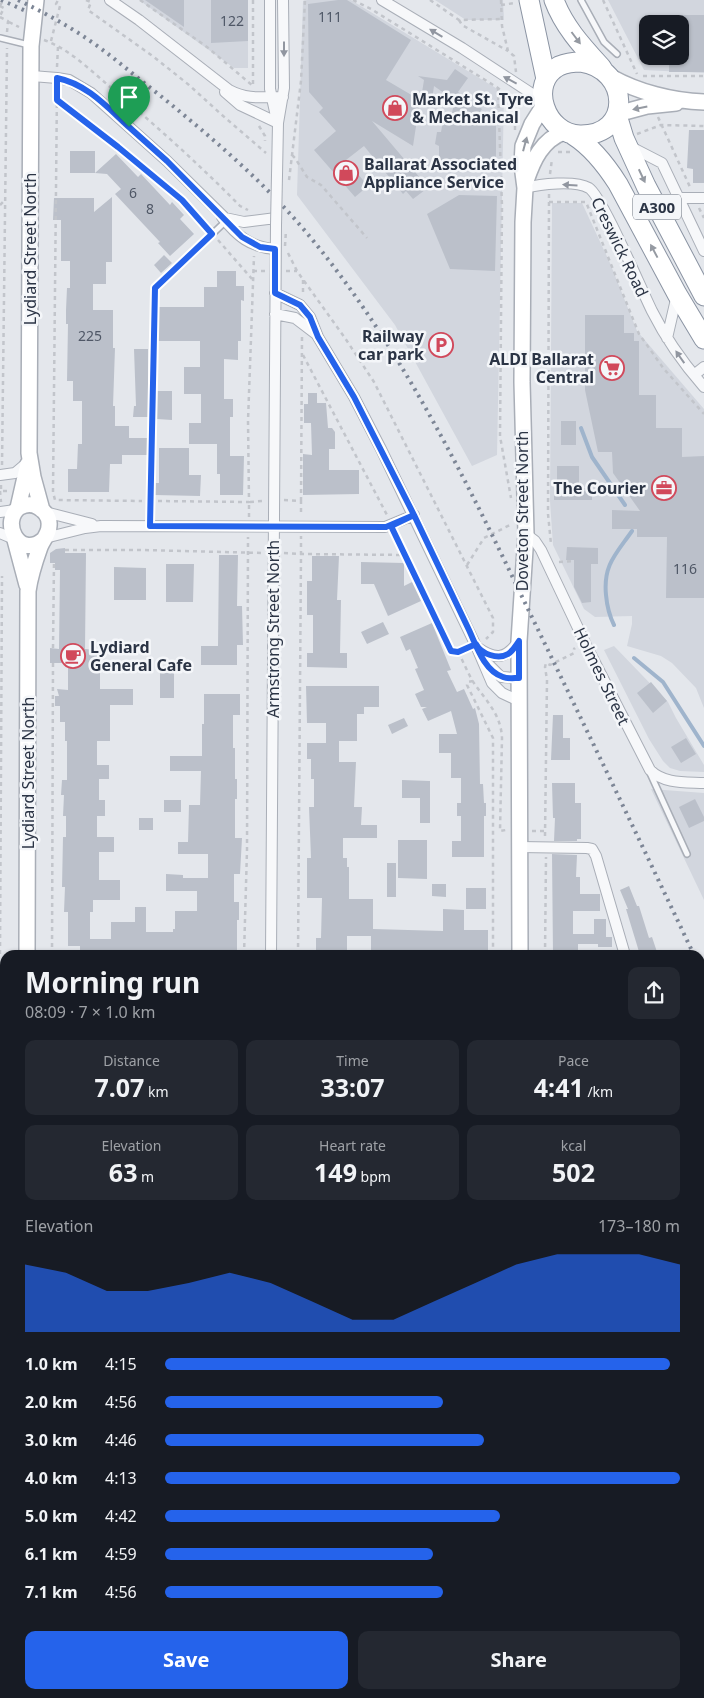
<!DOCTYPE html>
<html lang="en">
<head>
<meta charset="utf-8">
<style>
  :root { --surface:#171b24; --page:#242831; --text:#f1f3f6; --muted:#9ea1a6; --accent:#2563eb }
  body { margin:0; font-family:"Noto Sans",sans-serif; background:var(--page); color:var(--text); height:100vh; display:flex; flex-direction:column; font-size:19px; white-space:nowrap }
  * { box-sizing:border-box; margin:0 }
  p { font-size:16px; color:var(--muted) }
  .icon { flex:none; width:28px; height:28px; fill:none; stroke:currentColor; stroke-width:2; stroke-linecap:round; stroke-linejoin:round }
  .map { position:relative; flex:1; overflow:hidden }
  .side { position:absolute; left:0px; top:950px; width:705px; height:749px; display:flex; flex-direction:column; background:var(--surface); border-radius:15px 15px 0 0; box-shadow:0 1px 4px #0004 }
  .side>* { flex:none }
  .tools { position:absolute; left:639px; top:15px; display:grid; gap:10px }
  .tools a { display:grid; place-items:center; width:50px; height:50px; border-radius:10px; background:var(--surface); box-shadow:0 1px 4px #0004; font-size:25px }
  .pin { position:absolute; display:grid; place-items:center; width:42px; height:42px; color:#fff; margin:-51px -21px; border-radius:50% 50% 50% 0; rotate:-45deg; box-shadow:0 0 5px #0007 }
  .pin .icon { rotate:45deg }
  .round { display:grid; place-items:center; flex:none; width:52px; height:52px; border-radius:10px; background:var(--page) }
  .summary { display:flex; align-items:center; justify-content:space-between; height:85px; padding:0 25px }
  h1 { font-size:28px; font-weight:700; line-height:38px }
  .stats { display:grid; grid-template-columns:repeat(3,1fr); gap:8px; height:85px; padding:5px 25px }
  .stats div { display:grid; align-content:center; border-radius:10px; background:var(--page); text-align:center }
  .stats b { font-size:25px; font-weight:700 }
  .stats small { font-size:14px; font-weight:400 }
  .stats p { font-size:14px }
  .chart { height:140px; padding:10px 25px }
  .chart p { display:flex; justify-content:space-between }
  .chart svg { width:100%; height:90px; margin-top:5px; fill:var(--accent); opacity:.7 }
  .action { display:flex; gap:10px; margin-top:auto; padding:10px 25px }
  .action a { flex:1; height:58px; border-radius:10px; background:var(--accent); color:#fff; font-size:20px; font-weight:700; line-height:58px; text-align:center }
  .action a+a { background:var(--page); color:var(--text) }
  ul { padding:0 25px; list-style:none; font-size:16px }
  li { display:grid; grid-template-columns:80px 60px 1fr; align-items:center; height:38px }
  li i { height:12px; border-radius:6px; background:var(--accent) }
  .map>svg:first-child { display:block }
  .built { fill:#d2d6de; fill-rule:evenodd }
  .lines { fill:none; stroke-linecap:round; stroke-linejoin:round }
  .stream { stroke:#9fb4cc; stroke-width:4 }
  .building { fill:#bbc0ca }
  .lane-casing { stroke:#a9aeb7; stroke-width:8 }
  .street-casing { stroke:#a9aeb7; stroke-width:12 }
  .secondary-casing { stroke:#a9aeb7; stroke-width:18 }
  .highway-casing { stroke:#8b94a3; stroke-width:21 }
  .path { stroke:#c2c5cb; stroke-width:2.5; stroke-dasharray:4 4; stroke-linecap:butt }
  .lane { stroke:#f7f8fa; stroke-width:5 }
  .street { stroke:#f7f8fa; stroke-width:10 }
  .secondary { stroke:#fff; stroke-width:15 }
  .highway { stroke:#fff; stroke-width:19 }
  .rail { stroke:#7d8696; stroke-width:4; stroke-dasharray:2.5 5; stroke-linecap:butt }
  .street-bridge-casing { stroke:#a9aeb7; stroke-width:12; stroke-linecap:butt }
  .path-bridge { stroke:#c2c5cb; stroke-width:2.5; stroke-dasharray:4 4; stroke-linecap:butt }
  .street-bridge { stroke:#f7f8fa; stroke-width:10 }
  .oneway { fill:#9196a0 }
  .oneway2 { fill:#959aa2 }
  .route-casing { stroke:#fff; stroke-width:10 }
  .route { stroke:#2563eb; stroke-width:6 }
  .labels { text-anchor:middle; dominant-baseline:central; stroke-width:5; stroke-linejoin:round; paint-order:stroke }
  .number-label { font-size:14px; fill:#4f5766 }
  .shield { fill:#f4f6f9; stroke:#676e7b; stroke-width:1 }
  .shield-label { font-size:15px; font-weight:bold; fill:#2b3445 }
  .poi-label { font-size:16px; font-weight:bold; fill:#2b3445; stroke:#f4f6f9; text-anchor:start }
  .street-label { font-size:16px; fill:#2b3445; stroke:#f4f6f9 }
</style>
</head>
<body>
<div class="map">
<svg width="704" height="1698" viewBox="0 0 704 1698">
  <rect width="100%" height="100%" fill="#e4e7ec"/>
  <path class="built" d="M139,0H248V68H234Z
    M307,0H351L504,93L497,455L472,466L395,325L297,195L303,1Z
    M435,0H503L504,20H466Z
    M608,0H704V73L644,70ZM648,24H680V56H648Z
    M552,203H582L610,263L637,331L704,409V708L696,688L672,663L661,656L627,646L632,624V616L595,617L584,609L553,545L550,501Z
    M614,646L668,702L676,718L704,765V772L680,771L670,768L663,761L649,739L604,650Z
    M651,789L704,793V900Z"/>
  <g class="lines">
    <path class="stream" d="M581,428L592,457L625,505
      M614,625C609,615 607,606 606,595C603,565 616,554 632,531
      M634,658L663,682L704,746"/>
  </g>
  <path class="building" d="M145,0H184V27Z
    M211,0H248V41L211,43Z
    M338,0H347L411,40L386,80L420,100L413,146L372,121L421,179L418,181L425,190L413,199L406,191L403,194L364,146L346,160L368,186L355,197L314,150L336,131L319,112L323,108L309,92L308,4Z
    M680,15H704V72H669V56H680Z
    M455,69L468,78L458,92L482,109L475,119H496V171L439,170V146L435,144L437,132H441L444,116L451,117L456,95L454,100L434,86L431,107L420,105L424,80L418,76L447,80Z
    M689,130H704V183H693V169L687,168Z
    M70,151H95V173H70Z
    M116,154L138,177L141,174L170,205L172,202L184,215L180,219L194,234L170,256L158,243L160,242L115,194L121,189L107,174L95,173Z
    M459,195L497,196L495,271L450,269L427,214Z
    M112,197V262H106V284H93V310H113V348H115L113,406H115V426H129V438H147V455H122V464H110L109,492H68V469H77L78,444H82V401H73V381H67L68,324H66V310L67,288H70V261H61V220H53L54,198H94V212Z
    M164,255L172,263L161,273L154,265Z
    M217,271H236V286H244V301L241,300V341H238V360L224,359V399H233V417H230V456H244L243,495H220V474H217V444H189V423H201V394H184V367H200V341H158L159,307H204V287H217Z
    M585,315H624V333H634V341H639V395H656V428H682V457L704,456V598H666L667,537H637V529H612V510L640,511L613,473L612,452H598L585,390Z
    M134,349H148V417H133L134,406H136Z
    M157,391H172V420L157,419Z
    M308,393H317V403H326L328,428H332L335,432V449H329V470H359V494L303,495V454L312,455L311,423H304V404H308Z
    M561,421H576V445H561Z
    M159,448H189V475H201L200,496L155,495V483H159Z
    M557,466H579V488H592V500H554V488H557Z
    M567,547L598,548V564H591V602L582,603L574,587V560H566Z
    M65,548V553H86L85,649L97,650V668H100V689H133V705H110V741H97V765H109V779H99V800H105V816H97V837H114V852H99V880H120V900H93V912H90V939H111V922H135V907H146V932H173V929H175V911H197V891H166V874L183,875V878H208V854H178V842H188L189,805H200L201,771H170V756H202V724H204V694H240V715H233V748H235V779H237V799H235V838H242L240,874H234V902H239V920H237V955H80V946H68V912H64L65,887H62L63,837H66V816H63L64,795H61L62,780H67V741H65V722H60V706H55V696H59L57,689L68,690V663H50V648L59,649L60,570H55V563H50V553L56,549Z
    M219,555H238L237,606H242L243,645H237V665H201V646H218Z
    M312,556H339L337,600H341L340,653H347V668L307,667V653H313V615H307V581H312Z
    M361,562L404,563V586L412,582L421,601L388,616L374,584H361Z
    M166,564H194L193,602H166Z
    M114,567L146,568V600H114Z
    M383,622L389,634L367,644L361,632Z
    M432,623L451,670L447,671L457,692L464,689L473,709L475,708L479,724L480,784H483L484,803H486V816H484V857H452V841H461V816H457V803H461V778H451V753H439V734H457L451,711L428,721L422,709L427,707H421L415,694L424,690L415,669L418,668L410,649L406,651L400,637Z
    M160,671H174V698H160Z
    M651,682L667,701L653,713L637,693Z
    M306,686H379V707H364V714H357V741H339V762H356L354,807H362L361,825H377V838H343V858H347V867H349V899H373V929L443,931V909L464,910V930H488V955H371V936H347V955H316V938H321L322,898H307V858H311L309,807H314V779H311V759H307V743H326V723H307Z
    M553,715H563V738H570V760H551Z
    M404,718L408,726L392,734L388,725Z
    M686,738L696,754L681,763L671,747Z
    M402,780L430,781V823H420V798H402Z
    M552,783H575V803H581V839H577V841H554L555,818H553Z
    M695,799L704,817V821L689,828L679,807Z
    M164,800H181V812H164Z
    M139,818H153V830H139Z
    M398,840H427V879L398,878Z
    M552,854L577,855L576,877H580V894H600V911H573V934H594V919H606V937H612V947H598V944H578V955H553Z
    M387,863H396V897H387Z
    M432,884H446V897L432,896Z
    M629,886L637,906H639L649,938L652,937L658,955H640L626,909H628L620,890Z
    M466,888H486V909H466Z"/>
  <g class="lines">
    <defs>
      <path id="lane" d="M581,0L604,42L617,54
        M0,38L29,45
        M150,526L155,288L226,221
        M650,773L687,854"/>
      <path id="street" d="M110,0L139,20L229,90C248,100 262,97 283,97
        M270,0V89L277,121
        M382,0L462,48L543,101
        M32,76L57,78L69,80L91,93L167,161L225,218L244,222L276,218
        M225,92L240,105L278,123
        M631,147L662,163L704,251
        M277,175L278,123L284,88L283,0
        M525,188C540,184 575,180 589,188C602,196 642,291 652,311C666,339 683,363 704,387
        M678,198H704
        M222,217C237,236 250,247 275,249
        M275,293L300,305L310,317L318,337L354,397L381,449L477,648L492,683L502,693L519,701
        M275,314L295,318L316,334
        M667,338L677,295
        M694,375L704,367
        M0,475L15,473L28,462
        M0,512L15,510
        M45,512L92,524
        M0,533L14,539
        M526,534L535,541L541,550L587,647L650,770C664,784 685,782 704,783
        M45,538L85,528L101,526L385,527L414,515
        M478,648C497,661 506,658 519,641
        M485,661L501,677L519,678
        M519,847L587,848L592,849L596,856L625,955
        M271,955L276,225
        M0,999L5,1000
        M700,1211L704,1224
        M267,1698V1694"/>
      <path id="secondary" d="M36,0L31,46L29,453L33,477L42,510
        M611,77C638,92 672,101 704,102
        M617,114L647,106L676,103
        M526,181C533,160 542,140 564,132
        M18,508L28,464
        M15,540L27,585
        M27,955L28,591C30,576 35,561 40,547C43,539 49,534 49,526C50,518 45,511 38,507C33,504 26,504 20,507C0,520 18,560 43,540
        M520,955L519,641L526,534L522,382L523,222L525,188L522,165L523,146L532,124L544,105
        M0,1462L5,1455
        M700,1478H704
        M0,1485L5,1491
        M21,1698V1694
        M514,1698V1694"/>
      <path id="highway" d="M529,0L546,79
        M554,0C564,27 583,47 602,68
        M581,62C630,69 633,136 580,135C546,135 527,83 559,66C566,63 574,62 581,62Z
        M617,115L624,138L646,186L704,296
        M573,135C592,147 606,165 618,184L677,294L704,339"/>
    </defs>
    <use href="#lane" class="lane-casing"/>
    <use href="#street" class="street-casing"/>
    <use href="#secondary" class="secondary-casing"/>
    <use href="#highway" class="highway-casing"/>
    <path class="path" d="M86,0L91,2L88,10L154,57L189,85L222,115L266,153
      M140,0L207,47L253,86
      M253,0V86
      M353,0L371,9L498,88L509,99L514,108
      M430,0L459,20L502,19
      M501,0L502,26L508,51L514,56L516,72
      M603,0L637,74
      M501,5L515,3
      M0,6L4,8L0,16
      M0,6L3,0
      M0,17L8,21L7,32
      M459,20L462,25L508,51
      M9,22L19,27
      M44,40C69,49 89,69 109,86C154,124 199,164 240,206L248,210
      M51,41L60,6L56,4L58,0
      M57,67L58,46
      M643,76H704
      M57,88L53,492L55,500L142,501
      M498,88L502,206L500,436L511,498
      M57,100L118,147L182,200L207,229
      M658,117L690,187
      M259,126L265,136V141
      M515,130V103L519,97
      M637,134L661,125L704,126
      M558,152H570
      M292,155L295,158L307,177L321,185L367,238
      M550,174L552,159
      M289,180L301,81L305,0
      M549,194L548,514L551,544
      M549,202H586L639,334L664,369L704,414
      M0,205L5,200
      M699,208L704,218
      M218,240L252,279
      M288,253L297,271L345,338L374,382L493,618V632L486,639
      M253,271H265
      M286,271H297
      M303,280V294
      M303,355L387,515
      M2,465L7,48
      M1,485V491H10
      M0,491L1,502
      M284,500L301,501V516
      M158,501L249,502L248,421L254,256
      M301,501L302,337
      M249,517V502L263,501
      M395,534L451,651L455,652L465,649
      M65,550H144L263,553
      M284,553L301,554V536
      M559,562L573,561
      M467,565L484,538L512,524
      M53,648L54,563
      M458,652C463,661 467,671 472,680C484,699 501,713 502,738L500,831L506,830
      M473,681L468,682L467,685L493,738V955
      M532,831H545
      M545,836L547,680L545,667L546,663L550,665L574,653V649L575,648
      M0,954L2,576
      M52,955L53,663
      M244,955L247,850L248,537
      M298,955L301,554L405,555
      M545,955L546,857
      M0,965H5
      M0,1022H5
      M700,1182L704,1196
      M700,1239L704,1253
      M0,1435H5
      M700,1451H704
      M700,1506H704
      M46,1698V1694
      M240,1698V1694
      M294,1698V1694
      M487,1698V1694
      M540,1698V1694"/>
    <use href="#lane" class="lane"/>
    <use href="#street" class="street"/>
    <use href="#secondary" class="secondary"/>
    <use href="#highway" class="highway"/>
    <path class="rail" d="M1,0L26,11
      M18,0C45,13 71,27 96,45C117,60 136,77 157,93C210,136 262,180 306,232C400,344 465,478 528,609C584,724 639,839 694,955
      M700,967L704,975"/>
    <defs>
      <path id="street-bridge" d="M276,225L277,175"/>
    </defs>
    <use href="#street-bridge" class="street-bridge-casing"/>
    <path class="path-bridge" d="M285,246L286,230"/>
    <use href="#street-bridge" class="street-bridge"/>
  </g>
  <defs><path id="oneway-solid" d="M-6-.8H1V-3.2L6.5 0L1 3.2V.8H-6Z" transform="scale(1.25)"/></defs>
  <g class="oneway">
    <use href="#oneway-solid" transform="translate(436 33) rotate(-149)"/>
    <use href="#oneway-solid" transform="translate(284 49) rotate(90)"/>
    <use href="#oneway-solid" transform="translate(510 80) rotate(-152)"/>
    <use href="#oneway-solid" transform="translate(570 185) rotate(-176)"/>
    <use href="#oneway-solid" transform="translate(680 357) rotate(-125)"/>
  </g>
  <g class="oneway2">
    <use href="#oneway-solid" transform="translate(576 38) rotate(53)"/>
    <use href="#oneway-solid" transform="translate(640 108) rotate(168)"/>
    <use href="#oneway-solid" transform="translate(525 144) rotate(-75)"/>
    <use href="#oneway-solid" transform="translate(642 176) rotate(65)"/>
    <use href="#oneway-solid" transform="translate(654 251) rotate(-118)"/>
  </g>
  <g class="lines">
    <defs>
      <path id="route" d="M129,127L167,161L242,237L260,247L275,249V293L300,305L310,317L318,337L354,397L414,515L391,526L451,651L458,652L476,644C481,654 498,660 508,654C513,651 516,645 519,641V678C514,678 508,679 503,677C484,671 476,645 469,630L414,515L386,527L150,526L155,288L212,234L182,200L118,147L57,100V78C87,84 107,107 129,127"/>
    </defs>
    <use href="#route" class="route-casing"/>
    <use href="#route" class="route"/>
  </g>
  <defs>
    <symbol id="shop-ring" viewBox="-11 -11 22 22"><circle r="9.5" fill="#f4f6f9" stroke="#d1495b" stroke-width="1.5"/><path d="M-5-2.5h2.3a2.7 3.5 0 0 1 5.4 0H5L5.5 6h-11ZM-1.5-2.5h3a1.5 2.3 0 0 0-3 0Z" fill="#d1495b"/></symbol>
    <symbol id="parking-ring" viewBox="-11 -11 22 22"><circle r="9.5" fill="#f4f6f9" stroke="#d1495b" stroke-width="1.5"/><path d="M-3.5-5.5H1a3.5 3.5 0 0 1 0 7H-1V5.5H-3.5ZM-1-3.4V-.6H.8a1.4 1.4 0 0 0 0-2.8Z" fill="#d1495b"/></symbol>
    <symbol id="supermarket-ring" viewBox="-11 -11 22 22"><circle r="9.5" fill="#f4f6f9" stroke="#d1495b" stroke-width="1.5"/><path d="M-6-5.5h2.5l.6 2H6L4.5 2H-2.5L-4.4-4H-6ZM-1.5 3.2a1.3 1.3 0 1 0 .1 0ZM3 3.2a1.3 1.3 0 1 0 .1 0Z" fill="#d1495b"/></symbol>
    <symbol id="office-ring" viewBox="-11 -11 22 22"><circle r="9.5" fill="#f4f6f9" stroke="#d1495b" stroke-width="1.5"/><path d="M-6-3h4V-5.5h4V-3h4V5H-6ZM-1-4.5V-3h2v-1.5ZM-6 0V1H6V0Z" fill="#d1495b"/></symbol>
    <symbol id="cafe-ring" viewBox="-11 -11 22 22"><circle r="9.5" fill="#f4f6f9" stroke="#d1495b" stroke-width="1.5"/><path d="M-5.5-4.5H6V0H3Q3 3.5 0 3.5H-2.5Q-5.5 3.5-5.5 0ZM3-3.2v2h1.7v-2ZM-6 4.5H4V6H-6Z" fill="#d1495b"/></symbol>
  </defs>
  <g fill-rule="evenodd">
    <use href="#shop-ring" x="381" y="94" width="28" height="28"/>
    <use href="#shop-ring" x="332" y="159" width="28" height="28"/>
    <use href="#parking-ring" x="427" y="331" width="28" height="28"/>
    <use href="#supermarket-ring" x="598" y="354" width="28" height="28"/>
    <use href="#office-ring" x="650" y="474" width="28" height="28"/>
    <use href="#cafe-ring" x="59" y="642" width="28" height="28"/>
  </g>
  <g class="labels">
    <g class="number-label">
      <text x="330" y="16">111</text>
      <text x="232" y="20">122</text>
      <text x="133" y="192">6</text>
      <text x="150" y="208">8</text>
      <text x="90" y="335">225</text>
      <text x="685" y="568">116</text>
    </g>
    <rect class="shield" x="633" y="194.5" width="48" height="25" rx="4"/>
    <g class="shield-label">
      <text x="657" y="207">A300</text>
    </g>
    <g class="poi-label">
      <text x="412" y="99">Market St. Tyre<tspan x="412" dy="18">&amp; Mechanical</tspan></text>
      <text x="364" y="164">Ballarat Associated<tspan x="364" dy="18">Appliance Service</tspan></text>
      <text x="424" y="336" text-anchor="end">Railway<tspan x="424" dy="18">car park</tspan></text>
      <text x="594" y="359" text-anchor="end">ALDI Ballarat<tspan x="594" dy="18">Central</tspan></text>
      <text x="646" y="488" text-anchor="end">The Courier</text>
      <text x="90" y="647">Lydiard<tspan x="90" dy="18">General Cafe</tspan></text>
    </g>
    <g class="street-label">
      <text transform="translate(620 247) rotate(64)">Creswick Road</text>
      <text transform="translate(30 249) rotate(-90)">Lydiard Street North</text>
      <text transform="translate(522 511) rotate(-90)">Doveton Street North</text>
      <text transform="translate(273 629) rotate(-90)">Armstrong Street North</text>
      <text transform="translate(602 676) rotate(64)">Holmes Street</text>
      <text transform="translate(28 773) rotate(-90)">Lydiard Street North</text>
    </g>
  </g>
</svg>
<div class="tools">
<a><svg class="icon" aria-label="layers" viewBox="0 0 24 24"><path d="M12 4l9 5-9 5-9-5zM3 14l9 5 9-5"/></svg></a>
</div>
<div class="pin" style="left:129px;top:127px;background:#1e9e55"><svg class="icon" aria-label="arrive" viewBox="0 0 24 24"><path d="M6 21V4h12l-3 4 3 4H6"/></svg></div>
<section class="side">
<div class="summary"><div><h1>Morning run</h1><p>08:09 · 7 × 1.0 km</p></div><a class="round"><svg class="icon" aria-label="share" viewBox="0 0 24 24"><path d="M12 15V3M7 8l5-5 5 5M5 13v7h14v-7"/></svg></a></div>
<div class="stats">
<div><p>Distance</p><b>7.07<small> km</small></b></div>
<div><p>Time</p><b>33:07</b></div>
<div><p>Pace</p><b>4:41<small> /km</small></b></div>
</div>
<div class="stats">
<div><p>Elevation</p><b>63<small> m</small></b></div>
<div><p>Heart rate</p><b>149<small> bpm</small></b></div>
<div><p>kcal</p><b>502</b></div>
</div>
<div class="chart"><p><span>Elevation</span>173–180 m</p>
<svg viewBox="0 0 160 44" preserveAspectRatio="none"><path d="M0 44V11L10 15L20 24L30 24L40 20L50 15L60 20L70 29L80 38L90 38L100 29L110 20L120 11L130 6L140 6L150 6L160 11V44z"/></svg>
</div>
<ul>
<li><b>1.0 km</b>4:15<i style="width:98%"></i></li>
<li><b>2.0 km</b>4:56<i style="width:54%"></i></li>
<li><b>3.0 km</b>4:46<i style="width:62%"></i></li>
<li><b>4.0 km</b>4:13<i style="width:100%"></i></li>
<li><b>5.0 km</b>4:42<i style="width:65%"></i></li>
<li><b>6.1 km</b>4:59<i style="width:52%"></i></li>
<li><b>7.1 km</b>4:56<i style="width:54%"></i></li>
</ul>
<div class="action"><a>Save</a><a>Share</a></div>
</section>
</div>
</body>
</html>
